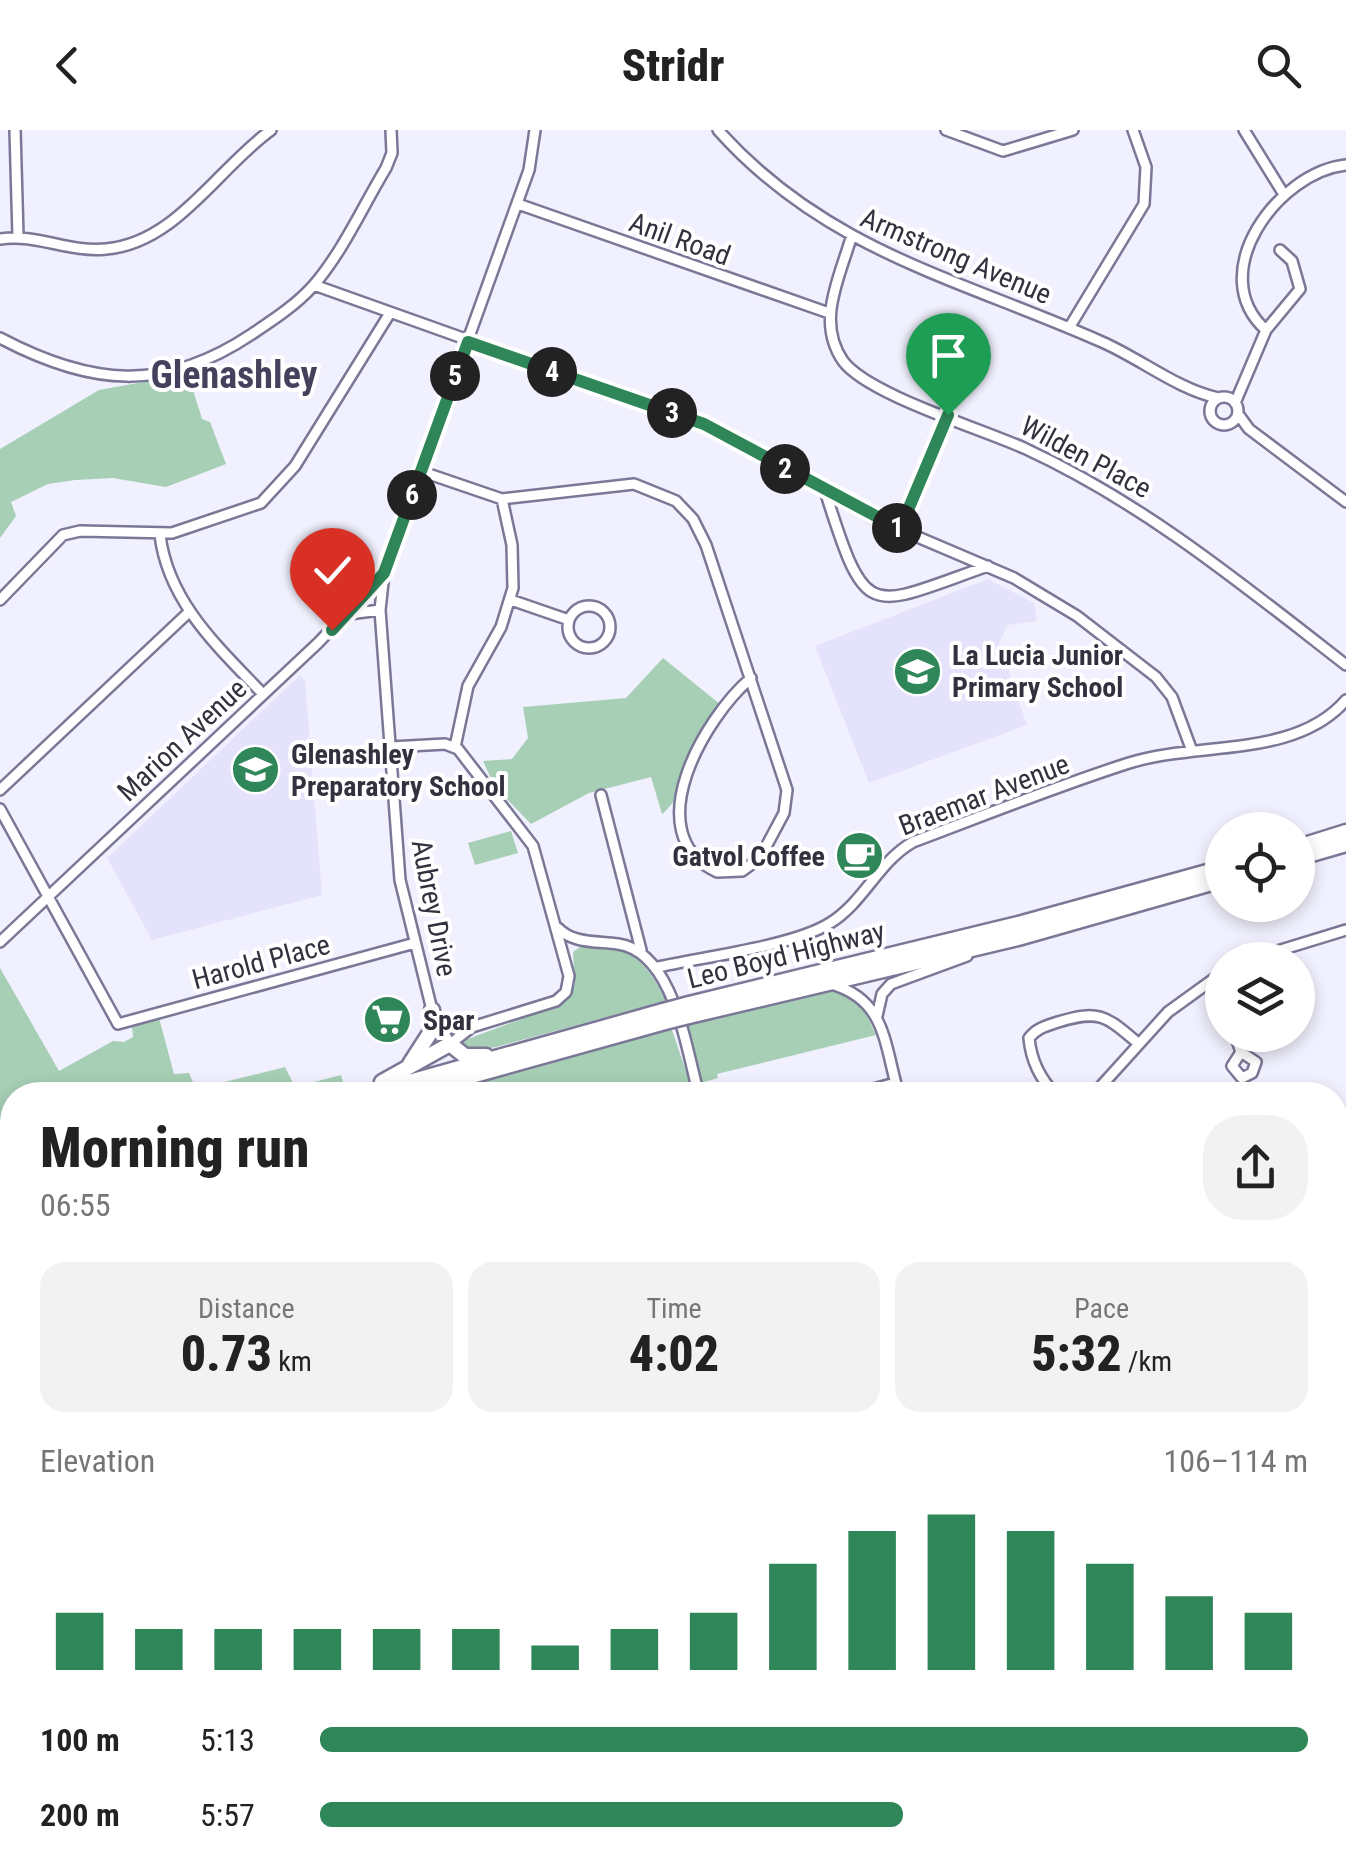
<!DOCTYPE html>
<html lang="en">
<head>
<meta charset="utf-8">
<style>
  :root { --surface:#fff; --page:#f2f2f2; --text:#222; --muted:#767676; --accent:#2f8659 }
  body { margin:0; font-family:"Roboto Condensed",sans-serif; background:var(--page); color:var(--text); height:100vh; display:flex; flex-direction:column; font-size:38px; white-space:nowrap }
  * { box-sizing:border-box; margin:0 }
  p { font-size:32px; color:var(--muted) }
  .icon { flex:none; width:55px; height:55px; fill:none; stroke:currentColor; stroke-width:2; stroke-linecap:round; stroke-linejoin:round }
  .map { position:relative; flex:1; overflow:hidden }
  .panel { position:absolute; left:0px; top:952px; width:1348px; height:792px; display:flex; flex-direction:column; background:var(--surface); border-radius:40px 40px 0 0; box-shadow:0 5px 15px #0003 }
  .panel>* { flex:none }
  .buttons { position:absolute; left:1205px; top:682px; display:grid; gap:20px }
  .buttons a { display:grid; place-items:center; width:110px; height:110px; border-radius:50%; background:var(--surface); box-shadow:0 5px 15px #0003; font-size:50px }
  .pin { position:absolute; display:grid; place-items:center; width:85px; height:85px; color:#fff; margin:-102px -42px; border-radius:50% 50% 50% 0; rotate:-45deg; box-shadow:0 0 10px #0007 }
  .pin .icon { rotate:45deg }
  .km { position:absolute; width:50px; height:50px; margin:-25px; border-radius:50%; background:#222; color:#fff; font-size:28px; line-height:50px; text-align:center }
  .round { display:grid; place-items:center; flex:none; width:105px; height:105px; border-radius:40px; background:var(--page) }
  .overview { display:flex; align-items:center; justify-content:space-between; height:170px; padding:0 40px }
  h1 { font-size:55px; font-weight:800; line-height:75px }
  .figures { display:grid; grid-template-columns:repeat(3,1fr); gap:15px; height:170px; padding:10px 40px }
  .figures div { display:grid; align-content:center; border-radius:25px; background:var(--page); text-align:center }
  .figures b { font-size:50px; font-weight:800 }
  .figures small { font-size:28px; font-weight:400 }
  .figures p { font-size:28px }
  .chart { height:280px; padding:20px 40px }
  .chart p { display:flex; justify-content:space-between }
  .chart svg { width:100%; height:180px; margin-top:10px; stroke:var(--accent); stroke-width:6 }
  ul { padding:0 40px; list-style:none; font-size:32px }
  li { display:grid; grid-template-columns:160px 120px 1fr; align-items:center; height:75px }
  li i { height:25px; border-radius:12px; background:var(--accent) }
  header { display:flex; justify-content:space-between; align-items:center; height:130px; padding:0 40px; background:var(--surface); font-size:45px; font-weight:800 }
  .map>svg:first-child { display:block }
  .built { fill:#e5e3fc }
  .green { fill:#a6cfb5 }
  .water { fill:#94d8af }
  .lines { fill:none; stroke-linecap:round; stroke-linejoin:round }
  .minor-casing { stroke:#7a7896; stroke-width:14 }
  .highway-casing { stroke:#7a7896; stroke-width:19 }
  .minor { stroke:#fff; stroke-width:9 }
  .highway { stroke:#fff; stroke-width:14 }
  .highway-bridge-casing { stroke:#7a7896; stroke-width:19; stroke-linecap:butt }
  .highway-bridge { stroke:#fff; stroke-width:14 }
  .route-casing { stroke:#fff; stroke-width:20 }
  .route { stroke:#2f8659; stroke-width:12 }
  .labels { text-anchor:middle; dominant-baseline:central; stroke-width:8; stroke-linejoin:round; paint-order:stroke }
  .street-label { font-size:28px; fill:#32313e; stroke:#fff }
  .poi-label { font-size:28px; font-weight:bold; fill:#32313e; stroke:#fff; text-anchor:start }
  .district-label { font-size:38px; font-weight:bold; fill:#45415d; stroke:#fff }
</style>
</head>
<body>
<header><svg class="icon" aria-label="back" viewBox="0 0 24 24"><path d="M15 5l-7 7 7 7"/></svg>Stridr<svg class="icon" aria-label="search" viewBox="0 0 24 24"><circle cx="10" cy="10" r="6"/><path d="M15 15l6 6"/></svg></header>
<div class="map">
<svg width="1346" height="1743" viewBox="0 0 1346 1743">
  <rect width="100%" height="100%" fill="#f1f0fe"/>
  <path class="built" d="M988,449L1034,473L1037,491L1008,495L999,513L1027,595L869,653L815,516Z
    M300,545L305,551L322,765L152,810L107,728Z
    M10,1189L12,1287L0,1291V1196Z"/>
  <path class="green" d="M188,244L202,289L210,292L226,334L166,357L113,348L75,350L48,354L11,372L16,386L0,408V319L99,260Z
    M663,528L726,579C713,601 677,675 662,684L651,647L589,663L531,694L495,657L483,631L512,629L528,608L523,577L626,568Z
    M511,701L518,723L475,735L468,713Z
    M583,815C628,812 648,833 666,871L496,917L471,921L457,913L561,874L575,854L573,822Z
    M0,838L59,941L113,911L124,912L133,907L132,897L159,888L174,944L189,943L196,959L285,937L295,957L341,945L345,960L327,965H12V1057L0,1061Z
    M834,861L859,869L876,905L717,944L718,948L700,953L683,894Z
    M671,897L691,956L658,965H426Z
    M12,1079V1191L0,1196V1082Z"/>
  <path class="water" d="M1346,1072V1743H0V1405L12,1402V1732H1335V1075Z"/>
  <g class="lines">
    <defs>
      <path id="minor" d="M15,0L18,106
        M718,0C826,121 960,149 1102,212C1141,229 1177,259 1218,268
        M946,0L1003,21L1073,0
        M1244,0L1283,63
        M518,74L829,183
        M851,108C839,149 816,192 843,231C868,265 983,299 1026,319C1145,374 1243,455 1346,535
        M0,109C36,103 69,123 106,119C176,113 217,39 271,0
        M314,155L704,294L873,388L1014,448L1077,486L1156,547L1172,567L1192,621
        M1069,198L1144,74L1146,37L1133,0
        M1266,200L1300,159L1292,131L1280,120
        M0,208C91,256 164,263 252,204C273,190 296,175 313,156C342,123 363,76 386,38L392,23L391,0
        M1210 281a14 14 0 1 1 28 0a14 14 0 1 1-28 0Z
        M1235,273L1266,200C1203,144 1278,42 1346,35
        M1238,284L1249,299L1346,372
        M420,341L502,369L634,354L676,371L693,389L706,415L787,660L784,683L760,728L742,741L717,742C636,704 705,587 751,548
        M826,364C867,494 868,478 988,436
        M900,399L948,285
        M160,405C168,472 219,518 263,564
        M0,470L63,405L80,401L172,403L261,373L295,336L390,183
        M511,470L569,490
        M568 497a21 21 0 1 1 42 0a21 21 0 1 1-42 0Z
        M349,484L380,480
        M391,617L445,614L458,619L533,716L569,846L566,862L556,871L472,897L450,914L432,880L400,750L380,480L384,443L529,40L535,0
        M455,617L468,556L501,497L513,458L512,415L502,369
        M0,660L189,482
        M601,665L641,820
        M0,679L118,894L415,813
        M558,798C573,814 598,811 618,814C674,822 686,919 699,965
        M0,812L318,513L381,447
        M1248,830L1346,800
        M658,837C703,827 794,816 830,793C864,772 878,732 913,712C985,685 1057,656 1129,633C1198,611 1295,629 1346,570
        M1214,849L1222,866
        M831,854C887,870 884,915 899,965
        M877,886L882,864L891,854L967,826
        M439,894L471,897
        M1235,905L1241,922L1256,932L1252,943L1242,948L1232,936L1241,922
        M852,965L895,953
        M1056,965C1040,949 1031,930 1029,908C1037,898 1046,896 1058,892C1100,879 1106,886 1139,914
        M1093,965L1168,882L1222,843"/>
      <path id="highway" d="M1298,717L1346,702
        M1298,728L1346,714
        M689,874L1022,793L1222,738
        M689,886L1018,808L1222,750
        M410,934L430,903L432,880
        M382,952L450,914L465,926H486
        M363,965L663,881
        M403,965L665,892
        M0,1064L12,1061
        M0,1077L12,1073"/>
    </defs>
    <use href="#minor" class="minor-casing"/>
    <use href="#highway" class="highway-casing"/>
    <use href="#minor" class="minor"/>
    <use href="#highway" class="highway"/>
    <defs>
      <path id="highway-bridge" d="M663,881L689,874
        M665,892L689,886"/>
    </defs>
    <use href="#highway-bridge" class="highway-bridge-casing"/>
    <use href="#highway-bridge" class="highway-bridge"/>
  </g>
  <g class="lines">
    <defs>
      <path id="route" d="M332,500L384,443L468,212L704,294L900,399L948,285"/>
    </defs>
    <use href="#route" class="route-casing"/>
    <use href="#route" class="route"/>
  </g>
  <defs>
    <symbol id="school-disc" viewBox="-11 -11 22 22"><circle r="9.5" fill="#2f8659" stroke="#fff"/><path d="M0-5L7-2L0 1L-7-2ZM-4 1L0 2.5L4 1V4Q0 6-4 4Z" fill="#fff"/></symbol>
    <symbol id="cafe-disc" viewBox="-11 -11 22 22"><circle r="9.5" fill="#2f8659" stroke="#fff"/><path d="M-5.5-4.5H6V0H3Q3 3.5 0 3.5H-2.5Q-5.5 3.5-5.5 0ZM3-3.2v2h1.7v-2ZM-6 4.5H4V6H-6Z" fill="#fff"/></symbol>
    <symbol id="supermarket-disc" viewBox="-11 -11 22 22"><circle r="9.5" fill="#2f8659" stroke="#fff"/><path d="M-6-5.5h2.5l.6 2H6L4.5 2H-2.5L-4.4-4H-6ZM-1.5 3.2a1.3 1.3 0 1 0 .1 0ZM3 3.2a1.3 1.3 0 1 0 .1 0Z" fill="#fff"/></symbol>
  </defs>
  <g fill-rule="evenodd">
    <use href="#school-disc" x="890" y="514" width="55" height="55"/>
    <use href="#school-disc" x="228" y="612" width="55" height="55"/>
    <use href="#cafe-disc" x="832" y="698" width="55" height="55"/>
    <use href="#supermarket-disc" x="360" y="862" width="55" height="55"/>
  </g>
  <g class="labels">
    <g class="street-label">
      <text transform="translate(680 109) rotate(20)">Anil Road</text>
      <text transform="translate(956 126) rotate(23)">Armstrong Avenue</text>
      <text transform="translate(1086 327) rotate(28)">Wilden Place</text>
      <text transform="translate(182 610) rotate(-43)">Marion Avenue</text>
      <text transform="translate(984 665) rotate(-21)">Braemar Avenue</text>
      <text transform="translate(434 778) rotate(79)">Aubrey Drive</text>
      <text transform="translate(786 825) rotate(-14)">Leo Boyd Highway</text>
      <text transform="translate(261 832) rotate(-15)">Harold Place</text>
    </g>
    <g class="poi-label">
      <text x="952" y="525">La Lucia Junior<tspan x="952" dy="32">Primary School</tspan></text>
      <text x="291" y="624">Glenashley<tspan x="291" dy="32">Preparatory School</tspan></text>
      <text x="825" y="726" text-anchor="end">Gatvol Coffee</text>
      <text x="423" y="890">Spar</text>
    </g>
    <g class="district-label">
      <text x="234" y="245">Glenashley</text>
    </g>
  </g>
</svg>
<div class="buttons">
<a><svg class="icon" aria-label="locate" viewBox="0 0 24 24"><circle cx="12" cy="12" r="6"/><path d="M12 2v4M12 18v4M2 12h4M18 12h4"/></svg></a>
<a><svg class="icon" aria-label="layers" viewBox="0 0 24 24"><path d="M12 4l9 5-9 5-9-5zM3 14l9 5 9-5"/></svg></a>
</div>
<div class="pin" style="left:948px;top:285px;background:#1e9e55"><svg class="icon" aria-label="arrive" viewBox="0 0 24 24"><path d="M6 21V4h12l-3 4 3 4H6"/></svg></div>
<div class="pin" style="left:332px;top:500px;background:#d93025"><svg class="icon" aria-label="check" viewBox="0 0 24 24"><path d="M5 12l5 5 9-10"/></svg></div>
<b class="km" style="left:897px;top:398px">1</b>
<b class="km" style="left:785px;top:339px">2</b>
<b class="km" style="left:672px;top:283px">3</b>
<b class="km" style="left:552px;top:242px">4</b>
<b class="km" style="left:455px;top:246px">5</b>
<b class="km" style="left:412px;top:365px">6</b>
<section class="panel">
<div class="overview"><div><h1>Morning run</h1><p>06:55</p></div><a class="round"><svg class="icon" aria-label="share" viewBox="0 0 24 24"><path d="M12 15V3M7 8l5-5 5 5M5 13v7h14v-7"/></svg></a></div>
<div class="figures">
<div><p>Distance</p><b>0.73<small> km</small></b></div>
<div><p>Time</p><b>4:02</b></div>
<div><p>Pace</p><b>5:32<small> /km</small></b></div>
</div>
<div class="chart"><p><span>Elevation</span>106–114 m</p>
<svg viewBox="0 0 160 44" preserveAspectRatio="none"><path d="M5 44V30M15 44V34M25 44V34M35 44V34M45 44V34M55 44V34M65 44V38M75 44V34M85 44V30M95 44V18M105 44V10M115 44V6M125 44V10M135 44V18M145 44V26M155 44V30"/></svg>
</div>
<ul>
<li><b>100 m</b>5:13<i style="width:100%"></i></li>
<li><b>200 m</b>5:57<i style="width:59%"></i></li>
</ul>
</section>
</div>
</body>
</html>
